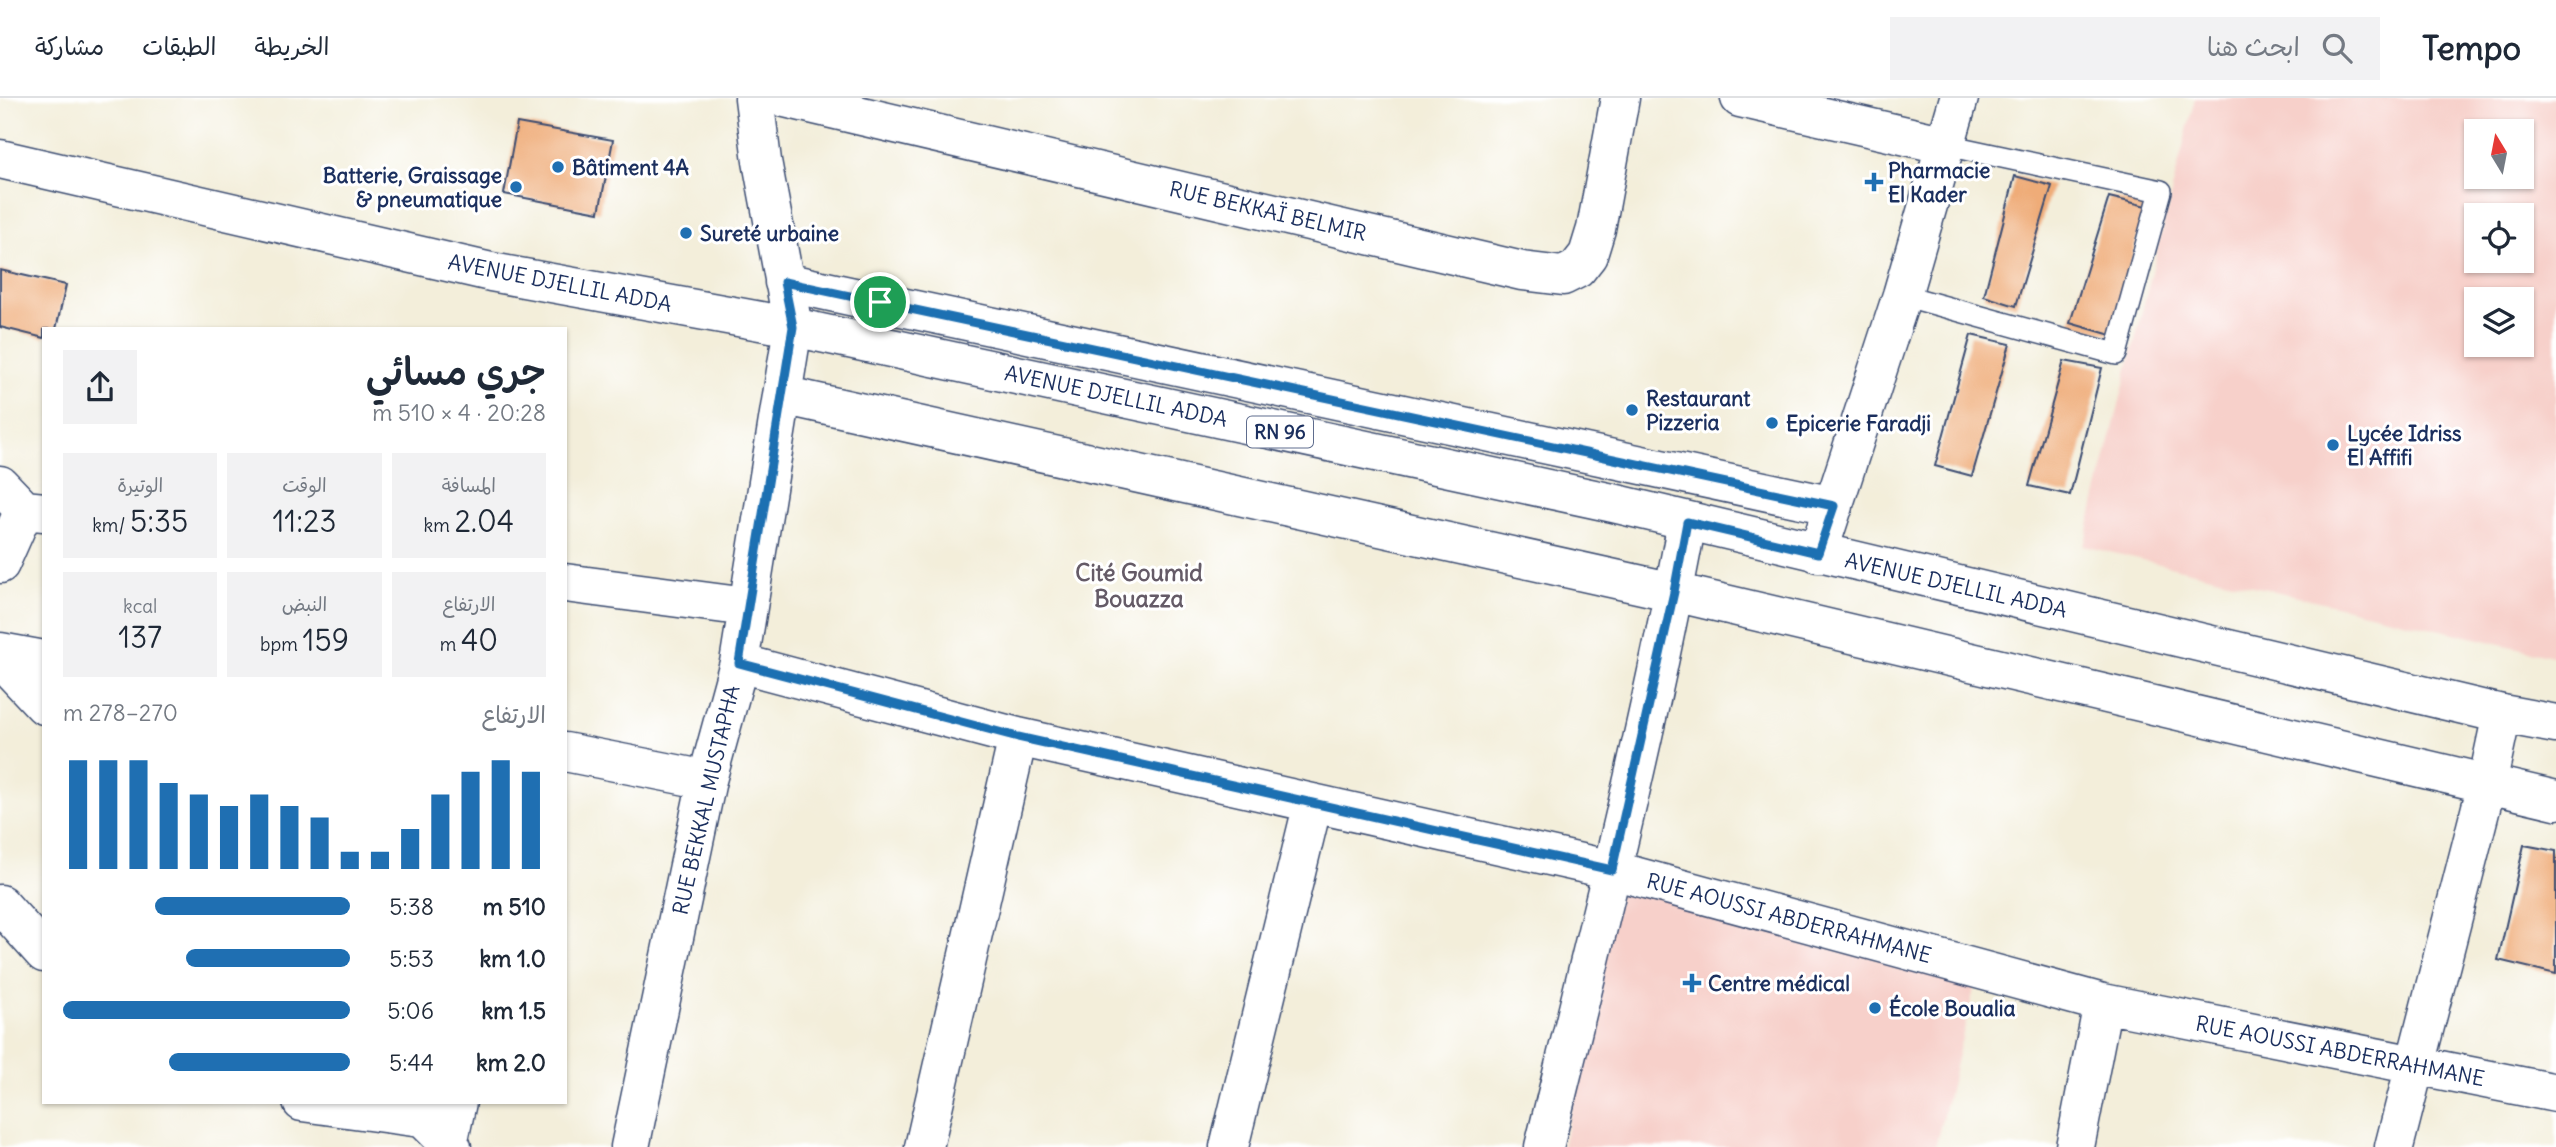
<!DOCTYPE html>
<html lang="ar">
<head>
<meta charset="utf-8">
<style>
  :root { --surface:#fff; --page:#f2f2f3; --text:#1f2937; --muted:#747a83; --line:#e0e1e3; --accent:#1f6fb2 }
  body { margin:0; font-family:Delius,"Playpen Sans Arabic",sans-serif; background:var(--page); color:var(--text); direction:rtl; height:100vh; display:flex; flex-direction:column; font-size:26px; white-space:nowrap }
  * { box-sizing:border-box; margin:0 }
  p { font-size:23px; color:var(--muted) }
  .icon { flex:none; width:38px; height:38px; fill:none; stroke:currentColor; stroke-width:2; stroke-linecap:round; stroke-linejoin:round }
  .map { position:relative; flex:1; overflow:hidden; direction:ltr }
  .drawer { position:absolute; left:42px; top:229px; width:525px; height:777px; display:flex; flex-direction:column; background:var(--surface); border-radius:0px; box-shadow:0 2px 5px #0004; direction:rtl }
  .drawer>* { flex:none }
  .needle { width:46px; rotate:350deg }
  .tools { position:absolute; left:2464px; top:21px; display:grid; gap:14px }
  .tools a { display:grid; place-items:center; width:70px; height:70px; border-radius:0px; background:var(--surface); box-shadow:0 2px 5px #0004; font-size:35px }
  .pin { position:absolute; display:grid; place-items:center; width:60px; height:60px; color:#fff; margin:-30px; border:4px solid #fff; border-radius:50%; box-shadow:0 2px 7px #0007 }
  .round { display:grid; place-items:center; flex:none; width:74px; height:74px; border-radius:0px; background:var(--page) }
  .headline { display:flex; align-items:center; justify-content:space-between; height:119px; padding:0 21px }
  h1 { font-size:38px; font-weight:600; line-height:52px }
  .figures { display:grid; grid-template-columns:repeat(3,1fr); gap:10px; height:119px; padding:7px 21px }
  .figures div { display:grid; align-content:center; border-radius:0px; background:var(--page); text-align:center }
  .figures b { font-size:30px; font-weight:600 }
  .figures small { font-size:19px; font-weight:400 }
  .figures p { font-size:19px }
  .chart { height:196px; padding:14px 21px }
  .chart p { display:flex; justify-content:space-between }
  .chart svg { width:100%; height:126px; margin-top:7px; stroke:var(--accent); stroke-width:6 }
  ul { padding:0 21px; list-style:none; font-size:23px }
  li { display:grid; grid-template-columns:112px 84px 1fr; align-items:center; height:52px }
  li i { height:18px; border-radius:9px; background:var(--accent) }
  header { display:flex; align-items:center; gap:42px; box-sizing:border-box; height:98px; padding:0 35px; background:var(--surface); border-bottom:2px solid var(--line) }
  header strong { font-size:33px }
  nav { display:flex; gap:38px; margin-inline-start:auto; font-size:24px }
  .search { width:490px; height:63px; background:var(--page); display:flex; align-items:center; gap:18px; box-sizing:border-box; padding:0 24px; border-radius:0px; color:var(--muted); font-size:26px }
  .map>svg:first-child { display:block }
  .built { fill:#f7d0ca; fill-rule:evenodd }
  .building { fill:#efac78 }
  .lines { fill:none; stroke-linecap:round; stroke-linejoin:round }
  .lane-casing { stroke:#3b4c71; stroke-width:24 }
  .street-casing { stroke:#3b4c71; stroke-width:41 }
  .primary-casing { stroke:#3b4c71; stroke-width:41 }
  .lane { stroke:#fff; stroke-width:21 }
  .street { stroke:#fff; stroke-width:38 }
  .primary { stroke:#fff; stroke-width:38 }
  .route-casing { stroke:#fff; stroke-width:14 }
  .route { stroke:#1f6fb2; stroke-width:9 }
  .poi-dot { fill:#1f6fb2; stroke:#fff; stroke-width:2.5 }
  .labels { text-anchor:middle; dominant-baseline:central; stroke-width:6; stroke-linejoin:round; paint-order:stroke }
  .shield { fill:#fff; stroke:#5f6d8e; stroke-width:2 }
  .shield-label { font-size:19px; font-weight:bold; fill:#1b2f5e }
  .poi-label { font-size:21px; font-weight:bold; fill:#1b2f5e; stroke:#fff; text-anchor:start }
  .street-label { font-size:21px; fill:#1b2f5e; stroke:#fff }
  .neighbourhood-label { font-size:23px; font-weight:bold; fill:#655b67; stroke:#fff }
</style>
</head>
<body>
<header>
<strong>Tempo</strong>
<div class="search"><svg class="icon" aria-label="search" viewBox="0 0 24 24"><circle cx="10" cy="10" r="6"/><path d="M15 15l6 6"/></svg>ابحث هنا</div>
<nav><a>الخريطة</a><a>الطبقات</a><a>مشاركة</a></nav>
</header>
<div class="map">
<svg width="2556" height="1049" viewBox="0 0 2556 1049">
  <rect width="100%" height="100%" fill="#fff"/>
  <filter id="ink" filterUnits="userSpaceOnUse"><feTurbulence type="fractalNoise" baseFrequency=".0143" numOctaves="2"/><feDisplacementMap in="SourceGraphic" scale="14" xChannelSelector="R" yChannelSelector="G"/><feConvolveMatrix kernelMatrix="1 2 1 2 8 2 1 2 1" color-interpolation-filters="sRGB"/></filter>
  <filter id="wash" filterUnits="userSpaceOnUse"><feTurbulence type="fractalNoise" baseFrequency=".00686" numOctaves="4" result="noise"/><feDisplacementMap in="SourceGraphic" scale="28" xChannelSelector="R" yChannelSelector="G"/><feGaussianBlur stdDeviation="1.57" result="paint"/><feColorMatrix in="noise" values="0 0 0 0 0 0 0 0 0 0 0 0 0 0 0 0 0 1.4 0 .05"/><feComposite in="paint" operator="in"/></filter>
  <g filter="url(#wash)">
    <rect width="100%" height="100%" fill="#f3eeda"/>
    <path class="built" d="M2195,0H2556V559L2084,448ZM2476,33H2522V79H2476ZM2476,117H2522V163H2476ZM2476,201H2522V247H2476Z
      M1621,789L1978,875L1935,1049H1563Z"/>
    <g id="blocks">
      <path class="building" d="M517,25L613,42L599,114L504,96Z
        M2015,78L2052,88L2016,208L1984,198Z
        M2109,99L2146,108L2111,237L2070,225Z
        M0,172L66,187L56,231H44V240L0,229Z
        M1971,237L2010,246L1972,378L1935,368Z
        M2064,263L2102,270L2070,397L2029,388Z
        M2524,747L2556,753V876L2498,862Z"/>
    </g>
  </g>
  <g filter="url(#ink)">
    <use href="#blocks" fill-opacity="0" stroke="#3b4c71" stroke-width="2"/>
    <g class="lines">
      <defs>
        <path id="lane" d="M1902,197L2116,256L2161,93L1946,47"/>
        <path id="street" d="M785,0L1522,173L1563,178L1577,171L1588,157L1596,131L1620,0
          M1740,0L1946,47
          M784,184L1834,408
          M782,297L1674,494L2556,702
          M0,387L24,412L44,414
          M1818,455L1902,197L1959,0
          M0,466L24,412
          M565,485L747,509
          M0,554L44,562
          M0,560L44,607
          M739,565L1018,639L1612,772L2103,905L2556,995
          M565,654L707,682
          M0,806L44,855
          M302,1004L421,1020
          M407,1004L452,1049
          M448,1046L457,1004
          M630,1049L707,682L739,565L793,229L762,63L754,0
          M924,1049L1018,639
          M1229,1049L1313,705
          M1544,1049C1595,842 1648,634 1687,424
          M2075,1049L2103,905
          M2394,1049L2487,686L2502,616"/>
        <path id="primary" d="M0,61L491,174L793,229L1613,405L2502,616L2556,626"/>
      </defs>
      <use href="#lane" class="lane-casing"/>
      <use href="#street" class="street-casing"/>
      <use href="#primary" class="primary-casing"/>
      <use href="#lane" class="lane"/>
      <use href="#street" class="street"/>
      <use href="#primary" class="primary"/>
    </g>
  </g>
  <g class="lines" filter="url(#ink)">
    <defs>
      <path id="route" d="M784,184L1834,408L1818,455L1687,424L1674,494L1612,772L1018,639L739,565L793,229Z"/>
    </defs>
    <use href="#route" class="route-casing"/>
    <use href="#route" class="route"/>
  </g>
  <g class="poi-dot">
    <circle cx="558" cy="69" r="7"/>
    <path d="M1870.5 73.5h7v7h7v7h-7v7h-7v-7h-7v-7h7z"/>
    <circle cx="516" cy="89" r="7"/>
    <circle cx="686" cy="135" r="7"/>
    <circle cx="1632" cy="312" r="7"/>
    <circle cx="1772" cy="325" r="7"/>
    <circle cx="2333" cy="347" r="7"/>
    <path d="M1688.5 874.5h7v7h7v7h-7v7h-7v-7h-7v-7h7z"/>
    <circle cx="1875" cy="910" r="7"/>
  </g>
  <g class="labels">
    <rect class="shield" x="1247" y="318.5" width="66" height="31" rx="5"/>
    <g class="shield-label">
      <text x="1280" y="334">RN 96</text>
    </g>
    <g class="poi-label">
      <text x="572" y="69">Bâtiment 4A</text>
      <text x="1888" y="72">Pharmacie<tspan x="1888" dy="24">El Kader</tspan></text>
      <text x="502" y="77" text-anchor="end">Batterie, Graissage<tspan x="502" dy="24">&amp; pneumatique</tspan></text>
      <text x="700" y="135">Sureté urbaine</text>
      <text x="1646" y="300">Restaurant<tspan x="1646" dy="24">Pizzeria</tspan></text>
      <text x="1786" y="325">Epicerie Faradji</text>
      <text x="2347" y="335">Lycée Idriss<tspan x="2347" dy="24">El Affifi</tspan></text>
      <text x="1708" y="885">Centre médical</text>
      <text x="1889" y="910">École Boualia</text>
    </g>
    <g class="street-label">
      <text transform="translate(1268 113) rotate(13)">RUE BEKKAÏ BELMIR</text>
      <text transform="translate(560 185) rotate(11)">AVENUE DJELLIL ADDA</text>
      <text transform="translate(1116 298) rotate(12)">AVENUE DJELLIL ADDA</text>
      <text transform="translate(1956 487) rotate(13)">AVENUE DJELLIL ADDA</text>
      <text transform="translate(706 702) rotate(-77)">RUE BEKKAL MUSTAPHA</text>
      <text transform="translate(1789 820) rotate(15)">RUE AOUSSI ABDERRAHMANE</text>
      <text transform="translate(2340 953) rotate(11)">RUE AOUSSI ABDERRAHMANE</text>
    </g>
    <g class="neighbourhood-label">
      <text x="1139" y="474">Cité Goumid<tspan x="1139" dy="26">Bouazza</tspan></text>
    </g>
  </g>
</svg>
<div class="tools">
<a><svg class="needle" viewBox="-14 -14 28 28"><path d="M0-13l5 13h-10z" fill="#e53935"/><path d="M0 13l5-13h-10z" fill="#747a83"/></svg></a>
<a><svg class="icon" aria-label="locate" viewBox="0 0 24 24"><circle cx="12" cy="12" r="6"/><path d="M12 2v4M12 18v4M2 12h4M18 12h4"/></svg></a>
<a><svg class="icon" aria-label="layers" viewBox="0 0 24 24"><path d="M12 4l9 5-9 5-9-5zM3 14l9 5 9-5"/></svg></a>
</div>
<div class="pin" style="left:880px;top:204px;background:#1e9e55"><svg class="icon" aria-label="arrive" viewBox="0 0 24 24"><path d="M6 21V4h12l-3 4 3 4H6"/></svg></div>
<section class="drawer">
<div class="headline"><div><h1>جري مسائي</h1><p>20:28 · 4 × 510 m</p></div><a class="round"><svg class="icon" aria-label="share" viewBox="0 0 24 24"><path d="M12 15V3M7 8l5-5 5 5M5 13v7h14v-7"/></svg></a></div>
<div class="figures">
<div><p>المسافة</p><b>2.04<small> km</small></b></div>
<div><p>الوقت</p><b>11:23</b></div>
<div><p>الوتيرة</p><b>5:35<small> /km</small></b></div>
</div>
<div class="figures">
<div><p>الارتفاع</p><b>40<small> m</small></b></div>
<div><p>النبض</p><b>159<small> bpm</small></b></div>
<div><p>kcal</p><b>137</b></div>
</div>
<div class="chart"><p><span>الارتفاع</span>270–278 m</p>
<svg viewBox="0 0 160 44" preserveAspectRatio="none"><path d="M5 44V6M15 44V6M25 44V6M35 44V14M45 44V18M55 44V22M65 44V18M75 44V22M85 44V26M95 44V38M105 44V38M115 44V30M125 44V18M135 44V10M145 44V6M155 44V10"/></svg>
</div>
<ul>
<li><b>510 m</b>5:38<i style="width:68%"></i></li>
<li><b>1.0 km</b>5:53<i style="width:57%"></i></li>
<li><b>1.5 km</b>5:06<i style="width:100%"></i></li>
<li><b>2.0 km</b>5:44<i style="width:63%"></i></li>
</ul>
</section>
</div>
</body>
</html>
